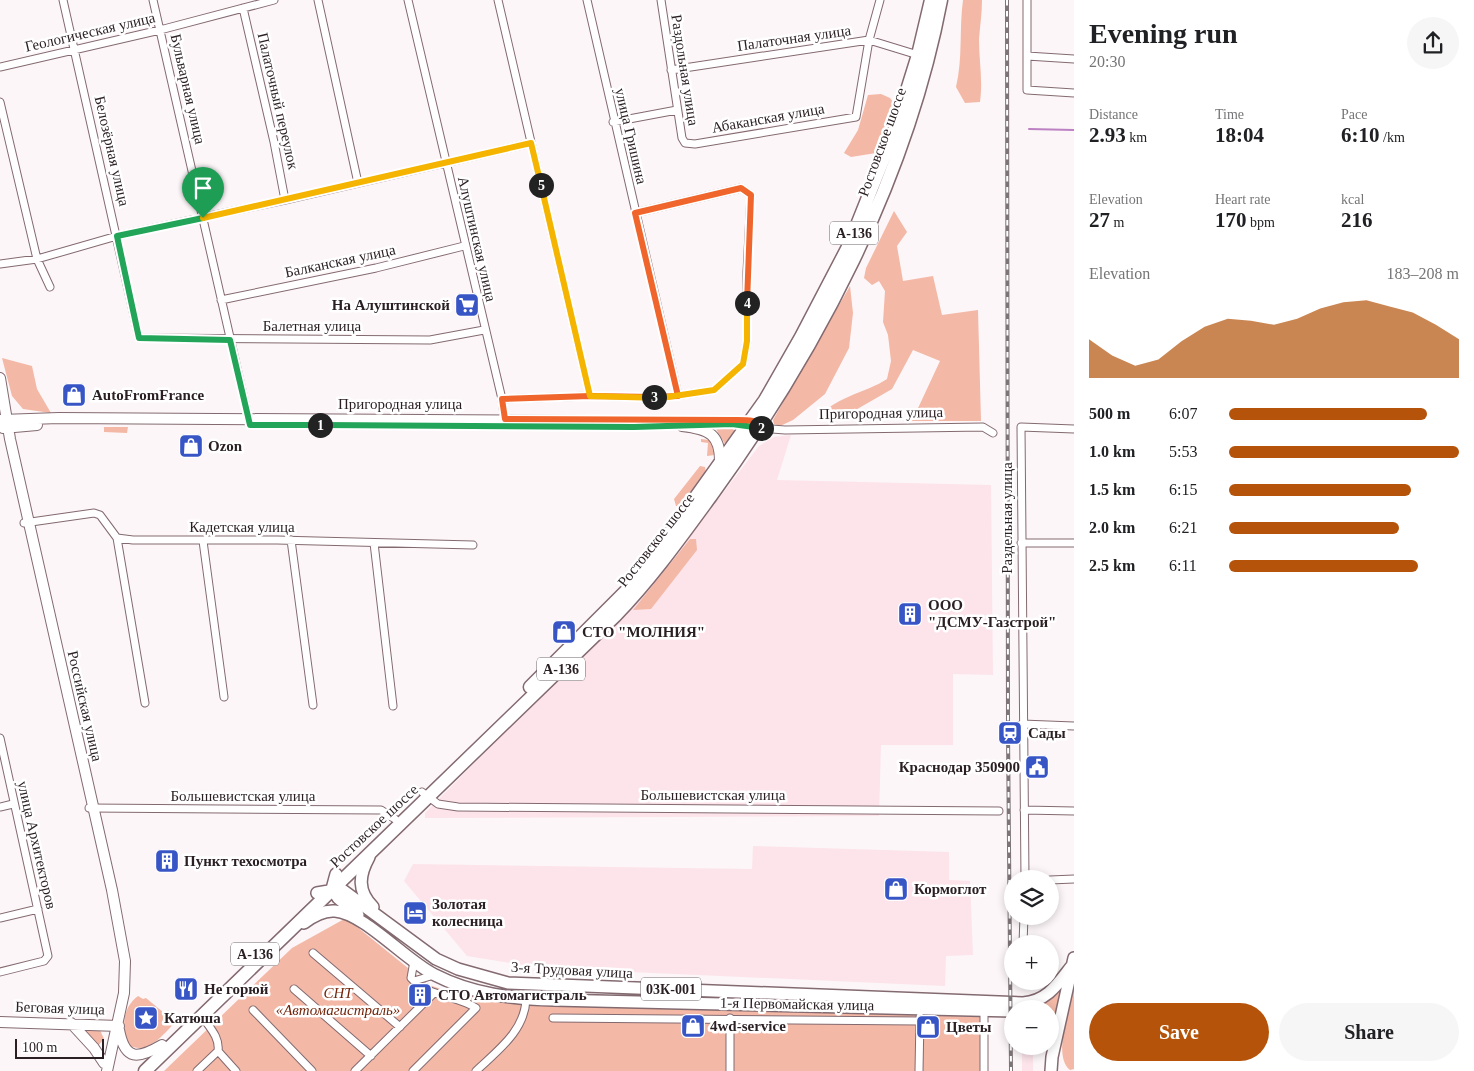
<!DOCTYPE html>
<html lang="en">
<head>
<meta charset="utf-8">
<style>
  :root { --surface:#fff; --page:#f6f6f6; --text:#202124; --muted:#757577; --accent:#b45309 }
  body { margin:0; font-family:Georgia,serif; background:var(--page); color:var(--text); height:100vh; display:flex; flex-direction:column; font-size:19px; white-space:nowrap }
  * { box-sizing:border-box; margin:0 }
  p { font-size:16px; color:var(--muted) }
  .icon { flex:none; width:28px; height:28px; fill:none; stroke:currentColor; stroke-width:2; stroke-linecap:round; stroke-linejoin:round }
  .map { position:relative; flex:1; overflow:hidden }
  .details { display:flex; flex-direction:column; background:var(--surface); width:400px }
  .details>* { flex:none }
  .controls { position:absolute; left:1004px; top:870px; display:grid; gap:10px }
  .controls a { display:grid; place-items:center; width:55px; height:55px; border-radius:50%; background:var(--surface); box-shadow:0 2px 8px #0003; font-size:25px }
  .scale { position:absolute; left:15px; bottom:12px; width:89px; box-sizing:border-box; padding-left:5px; border:2px solid #2a1f22; border-top:0; font-size:14px; line-height:18px; white-space:nowrap; color:#2a1f22; -webkit-text-stroke:4px #fff; paint-order:stroke }
  .pin { position:absolute; display:grid; place-items:center; width:42px; height:42px; color:#fff; margin:-51px -21px; border-radius:50% 50% 50% 0; rotate:-45deg; box-shadow:0 0 5px #0007 }
  .pin .icon { rotate:45deg }
  .km { position:absolute; width:25px; height:25px; margin:-12px; border-radius:50%; background:#222; color:#fff; font-size:14px; line-height:25px; text-align:center }
  .round { display:grid; place-items:center; flex:none; width:52px; height:52px; border-radius:26px; background:var(--page) }
  .summary { display:flex; align-items:center; justify-content:space-between; height:85px; padding:0 15px }
  h1 { font-size:28px; font-weight:700; line-height:38px }
  .metrics { display:grid; grid-template-columns:repeat(3,1fr); gap:8px; height:85px; padding:5px 15px }
  .metrics div { display:grid; align-content:center }
  .metrics b { font-size:21px; font-weight:700 }
  .metrics small { font-size:14px; font-weight:400 }
  .metrics p { font-size:14px }
  .chart { height:140px; padding:10px 15px }
  .chart p { display:flex; justify-content:space-between }
  .chart svg { width:100%; height:90px; margin-top:5px; fill:var(--accent); opacity:.7 }
  .action { display:flex; gap:10px; margin-top:auto; padding:10px 15px }
  .action a { flex:1; height:58px; border-radius:30px; background:var(--accent); color:#fff; font-size:20px; font-weight:700; line-height:58px; text-align:center }
  .action a+a { background:var(--page); color:var(--text) }
  ul { padding:0 15px; list-style:none; font-size:16px }
  li { display:grid; grid-template-columns:80px 60px 1fr; align-items:center; height:38px }
  li i { height:12px; border-radius:6px; background:var(--accent) }
  main { display:flex; flex:1; min-height:0 }
  .map>svg:first-child { display:block }
  .built { fill:#fce4ea }
  .green { fill:#f3b8a6 }
  .lines { fill:none; stroke-linecap:round; stroke-linejoin:round }
  .stream { stroke:#bc81c2; stroke-width:2 }
  .street-casing { stroke:#836a70; stroke-width:9 }
  .secondary-casing { stroke:#836a70; stroke-width:12 }
  .primary-casing { stroke:#836a70; stroke-width:14 }
  .highway-casing { stroke:#836a70; stroke-width:15 }
  .street { stroke:#fff; stroke-width:7 }
  .secondary { stroke:#fff; stroke-width:10 }
  .primary { stroke:#fff; stroke-width:11 }
  .highway { stroke:#fff; stroke-width:12 }
  .rail-casing { stroke:#7d7477; stroke-width:4 }
  .rail { stroke:#fff; stroke-width:2; stroke-dasharray:5.5; stroke-linecap:butt }
  .split-1-casing { stroke:#fff; stroke-width:10 }
  .split-2-casing { stroke:#fff; stroke-width:10 }
  .split-3-casing { stroke:#fff; stroke-width:10 }
  .split-4-casing { stroke:#fff; stroke-width:10 }
  .split-5-casing { stroke:#fff; stroke-width:10 }
  .split-6-casing { stroke:#fff; stroke-width:10 }
  .split-1 { stroke:#22a559; stroke-width:6 }
  .split-2 { stroke:#22a559; stroke-width:6 }
  .split-3 { stroke:#f0652b; stroke-width:6 }
  .split-4 { stroke:#f0652b; stroke-width:6 }
  .split-5 { stroke:#f5b400; stroke-width:6 }
  .split-6 { stroke:#f5b400; stroke-width:6 }
  .labels { text-anchor:middle; dominant-baseline:central; stroke-width:5; stroke-linejoin:round; paint-order:stroke }
  .shield { fill:#fff; stroke:#6a6264; stroke-width:1 }
  .shield-label { font-size:14px; font-weight:bold; fill:#2a1f22 }
  .street-label { font-size:15px; fill:#2a1f22; stroke:#fff }
  .poi-label { font-size:15px; font-weight:bold; fill:#2a1f22; stroke:#fff; text-anchor:start }
  .park-label { font-size:15px; font-style:italic; fill:#73250b; stroke:#fff }
</style>
</head>
<body>
<main>
<div class="map">
<svg width="1074" height="1071" viewBox="0 0 1074 1071">
  <rect width="100%" height="100%" fill="#fcf6f8"/>
  <path class="built" d="M791,435L777,480L991,485L993,675L953,674V745H881L879,816L425,818V813L519,718L619,622L663,571L759,446L774,437Z
    M753,846L949,852V880L970,881L973,955L946,956L945,986L542,968L467,956L404,881L413,864L752,869Z
    M1022,1046H1033V1071H1022Z"/>
  <path class="green" d="M963,0H982C982,13 980,26 979,39C979,61 983,80 980,102L965,103L956,87C963,58 959,29 963,0Z
    M881,94L890,98L893,102L876,153L851,157L844,153L858,130L868,95Z
    M894,211L907,232L897,246L903,281L933,276L942,315L978,310L981,421H912L940,361L913,350L892,389L833,423L820,418C829,399 868,392 887,379L891,361L888,335L883,322L885,291L879,281L872,285L864,278L866,268Z
    M850,286L853,313L849,348L825,394L793,420L780,426L774,424L773,420Z
    M2,358L32,366L37,389L51,413L23,409L12,396Z
    M104,427H128L127,433L104,432Z
    M732,427L735,432L725,444L716,429Z
    M701,439L710,440L715,445V455L707,456L708,443L701,442Z
    M700,466L705,467L706,473L682,506H676L674,499Z
    M690,539H696L697,550L651,609L633,610Z
    M346,918L429,985L459,995L920,1009V1015L987,1017L988,1071H164L292,948Z
    M1074,987V1069L1070,1070C1052,1056 1070,1007 1074,987Z
    M1058,992L1061,993L1054,1025H1052L1050,1009L1029,1007L1047,1002Z
    M138,996L143,999L146,998L164,1013L168,1010L179,1018C165,1032 148,1058 127,1044C122,1027 122,1008 138,996Z
    M82,1028L100,1030L104,1039L97,1047Z"/>
  <g class="lines">
    <path class="stream" d="M1029,129L1074,130"/>
    <defs>
      <path id="street" d="M63,0L139,338L430,340L484,330
        M153,0L250,425
        M318,0L358,183
        M408,0L502,399L505,423
        M498,0L590,396
        M587,0L678,395
        M661,0L682,138L685,143L695,144L856,117L869,40L880,0
        M1027,0V90L1074,93
        M243,8L274,142L285,200
        M1027,56L1074,59
        M0,67L160,30L274,0
        M671,70L869,40L918,55
        M0,102L37,259L50,287
        M613,122L677,110
        M0,264L37,259L117,236L285,200L531,143
        M221,300L376,268L464,246
        M502,399L590,396L661,398L714,390L743,364L747,341V272L751,195L741,188L635,213
        M760,428L785,430L983,427L993,433
        M24,523L94,513L100,515L117,538L133,540H277L473,545
        M117,538L145,703
        M291,540L313,705
        M203,541L224,697
        M374,543L393,706
        M1021,543H1074
        M1022,724L1074,726
        M0,738L48,956L44,961L0,972
        M422,792L438,804L458,807L999,811
        M0,807L13,804
        M89,808L381,810L395,819
        M1024,810L1074,811
        M1025,879L1021,427L1074,429
        M1050,880L1074,879
        M0,918L38,909
        M1023,944L1024,916
        M313,953L400,1027
        M414,981L434,975
        M294,989L371,1056
        M253,1010L312,1071
        M984,1010V1071
        M202,1016C209,1027 220,1037 218,1051
        M553,1018L920,1021
        M218,1051L236,1071
        M197,1071L218,1051
        M355,1071L434,993
        M413,1071L476,1008C456,995 428,997 411,978L414,961
        M476,1071C497,1051 525,1031 526,999
        M730,1071V1018
        M919,1071L920,1017"/>
      <path id="secondary" d="M0,378L10,439L112,890L125,961L124,993L107,1071
        M1,420L59,418L755,422
        M682,426C709,429 721,434 720,464
        M3,428L37,425
        M0,1022L119,1026
        M71,1023L94,1048L104,1063
        M119,1030C125,1061 138,1059 162,1045"/>
      <path id="primary" d="M369,857C359,875 357,891 373,907
        M332,889L338,898L358,915
        M332,889L336,874
        M317,893L341,889L436,959L458,969L508,983L1023,1003C1047,1001 1057,985 1071,967
        M304,923C313,916 323,910 335,911C364,913 406,961 435,975C472,994 513,999 554,1000L1012,1011
        M1051,1071L1052,1057L1074,958"/>
      <path id="highway" d="M530,687L635,582L765,400L801,337L849,245L893,135L918,55L931,0
        M145,1071L615,616C651,579 681,537 711,496C818,349 907,179 941,0"/>
    </defs>
    <use href="#street" class="street-casing"/>
    <use href="#secondary" class="secondary-casing"/>
    <use href="#primary" class="primary-casing"/>
    <use href="#highway" class="highway-casing"/>
    <use href="#street" class="street"/>
    <use href="#secondary" class="secondary"/>
    <use href="#primary" class="primary"/>
    <use href="#highway" class="highway"/>
    <defs>
      <path id="rail" d="M1007,0L1008,733L1011,1071"/>
    </defs>
    <use href="#rail" class="rail-casing"/>
    <use href="#rail" class="rail"/>
  </g>
  <g class="lines">
    <defs>
      <path id="split-1" d="M203,218L117,236L139,338L230,340L250,425H320"/>
      <path id="split-2" d="M320,425L634,427L732,424L761,428"/>
      <path id="split-3" d="M654,397L590,396L502,399L505,419L733,420C745,420 758,419 767,428H761"/>
      <path id="split-4" d="M654,397L678,396L635,213L741,188L751,195L747,303"/>
      <path id="split-5" d="M541,185L590,396L661,398L714,390L743,364L747,341V303"/>
      <path id="split-6" d="M203,218L531,143L541,185"/>
    </defs>
    <use href="#split-1" class="split-1-casing"/>
    <use href="#split-2" class="split-2-casing"/>
    <use href="#split-3" class="split-3-casing"/>
    <use href="#split-4" class="split-4-casing"/>
    <use href="#split-5" class="split-5-casing"/>
    <use href="#split-6" class="split-6-casing"/>
    <use href="#split-1" class="split-1"/>
    <use href="#split-2" class="split-2"/>
    <use href="#split-3" class="split-3"/>
    <use href="#split-4" class="split-4"/>
    <use href="#split-5" class="split-5"/>
    <use href="#split-6" class="split-6"/>
  </g>
  <defs>
    <symbol id="supermarket-square" viewBox="-11 -11 22 22"><rect x="-9" y="-9" width="18" height="18" rx="4" fill="#3855c6" stroke="#fff"/><path d="M-6-5.5h2.5l.6 2H6L4.5 2H-2.5L-4.4-4H-6ZM-1.5 3.2a1.3 1.3 0 1 0 .1 0ZM3 3.2a1.3 1.3 0 1 0 .1 0Z" fill="#fff"/></symbol>
    <symbol id="shop-square" viewBox="-11 -11 22 22"><rect x="-9" y="-9" width="18" height="18" rx="4" fill="#3855c6" stroke="#fff"/><path d="M-5-2.5h2.3a2.7 3.5 0 0 1 5.4 0H5L5.5 6h-11ZM-1.5-2.5h3a1.5 2.3 0 0 0-3 0Z" fill="#fff"/></symbol>
    <symbol id="building-square" viewBox="-11 -11 22 22"><rect x="-9" y="-9" width="18" height="18" rx="4" fill="#3855c6" stroke="#fff"/><path d="M-4-6H4V6H1V3H-1V6H-4ZM-2.5-4.3h1.7v1.8h-1.7ZM.8-4.3h1.7v1.8H.8ZM-2.5-1h1.7V.8h-1.7ZM.8-1h1.7V.8H.8Z" fill="#fff"/></symbol>
    <symbol id="station-square" viewBox="-11 -11 22 22"><rect x="-9" y="-9" width="18" height="18" rx="4" fill="#3855c6" stroke="#fff"/><path d="M-3-6H3Q5-6 5-4V2Q5 4 3 4L4.5 6H3L1.5 4h-3L-3 6H-4.5L-3 4Q-5 4-5 2V-4Q-5-6-3-6ZM-3.5-4v3h7v-3ZM-3.5 1v1.5H-2V1ZM2 1v1.5H3.5V1Z" fill="#fff"/></symbol>
    <symbol id="civic-square" viewBox="-11 -11 22 22"><rect x="-9" y="-9" width="18" height="18" rx="4" fill="#3855c6" stroke="#fff"/><path d="M-.6-6.5H3V-4.5H.6V-3L4-1V1h2V6H-6V1h2V-1L-.6-3ZM-1.2 2.5V6h2.4V2.5Z" fill="#fff"/></symbol>
    <symbol id="hotel-square" viewBox="-11 -11 22 22"><rect x="-9" y="-9" width="18" height="18" rx="4" fill="#3855c6" stroke="#fff"/><path d="M-6-4.5h1.5V1H6V5H4.5V3h-9V5H-6ZM-4 0a1.8 1.8 0 1 1 3.6 0ZM.5 0V-2.5h3Q6-2.5 6 0Z" fill="#fff"/></symbol>
    <symbol id="restaurant-square" viewBox="-11 -11 22 22"><rect x="-9" y="-9" width="18" height="18" rx="4" fill="#3855c6" stroke="#fff"/><path d="M-5-6h1v4h1v-4h1v4h1v-4h1v5L-1.5 .5V6h-2V.5L-5-1ZM5-6V6H3V1.5H1.5Q1.5-4 5-6Z" fill="#fff"/></symbol>
    <symbol id="sight-square" viewBox="-11 -11 22 22"><rect x="-9" y="-9" width="18" height="18" rx="4" fill="#3855c6" stroke="#fff"/><path d="M0-6L1.8-2.2L6-1.7L2.9 1.2L3.7 5.4L0 3.3L-3.7 5.4L-2.9 1.2L-6-1.7L-1.8-2.2Z" fill="#fff"/></symbol>
  </defs>
  <g fill-rule="evenodd">
    <use href="#supermarket-square" x="453" y="291" width="28" height="28"/>
    <use href="#shop-square" x="60" y="381" width="28" height="28"/>
    <use href="#shop-square" x="177" y="432" width="28" height="28"/>
    <use href="#building-square" x="896" y="600" width="28" height="28"/>
    <use href="#shop-square" x="550" y="618" width="28" height="28"/>
    <use href="#station-square" x="996" y="719" width="28" height="28"/>
    <use href="#civic-square" x="1023" y="753" width="28" height="28"/>
    <use href="#building-square" x="153" y="847" width="28" height="28"/>
    <use href="#shop-square" x="882" y="875" width="28" height="28"/>
    <use href="#hotel-square" x="401" y="899" width="28" height="28"/>
    <use href="#restaurant-square" x="172" y="975" width="28" height="28"/>
    <use href="#building-square" x="406" y="981" width="28" height="28"/>
    <use href="#sight-square" x="132" y="1004" width="28" height="28"/>
    <use href="#shop-square" x="679" y="1012" width="28" height="28"/>
    <use href="#shop-square" x="914" y="1013" width="28" height="28"/>
  </g>
  <g class="labels">
    <g class="shield">
      <rect x="830" y="221.5" width="48" height="23" rx="4"/>
      <rect x="537" y="657.5" width="48" height="23" rx="4"/>
      <rect x="231" y="942.5" width="48" height="23" rx="4"/>
      <rect x="641" y="977.5" width="60" height="23" rx="4"/>
    </g>
    <g class="shield-label">
      <text x="854" y="233">А-136</text>
      <text x="561" y="669">А-136</text>
      <text x="255" y="954">А-136</text>
      <text x="671" y="989">03К-001</text>
    </g>
    <g class="street-label">
      <text transform="translate(90 32) rotate(-13)">Геологическая улица</text>
      <text transform="translate(794 38) rotate(-8)">Палаточная улица</text>
      <text transform="translate(685 70) rotate(81)">Раздольная улица</text>
      <text transform="translate(188 89) rotate(77)">Бульварная улица</text>
      <text transform="translate(278 101) rotate(77)">Палаточный переулок</text>
      <text transform="translate(768 118) rotate(-10)">Абаканская улица</text>
      <text transform="translate(631 136) rotate(77)">улица Гришина</text>
      <text transform="translate(882 142) rotate(-70)">Ростовское шоссе</text>
      <text transform="translate(112 151) rotate(77)">Белозёрная улица</text>
      <text transform="translate(477 239) rotate(77)">Алуштинская улица</text>
      <text transform="translate(340 261) rotate(-12)">Балканская улица</text>
      <text x="312" y="326">Балетная улица</text>
      <text x="400" y="404">Пригородная улица</text>
      <text transform="translate(881 413) rotate(-1)">Пригородная улица</text>
      <text transform="translate(1007 518) rotate(-90)">Раздельная улица</text>
      <text x="242" y="527">Кадетская улица</text>
      <text transform="translate(656 540) rotate(-52)">Ростовское шоссе</text>
      <text transform="translate(85 706) rotate(77)">Российская улица</text>
      <text x="713" y="795">Большевистская улица</text>
      <text x="243" y="796">Большевистская улица</text>
      <text transform="translate(374 826) rotate(-43)">Ростовское шоссе</text>
      <text transform="translate(37 845) rotate(77)">улица Архитекторов</text>
      <text transform="translate(572 970) rotate(3)">3-я Трудовая улица</text>
      <text transform="translate(797 1004) rotate(1)">1-я Первомайская улица</text>
      <text transform="translate(60 1008) rotate(2)">Беговая улица</text>
    </g>
    <g class="poi-label">
      <text x="450" y="305" text-anchor="end">На Алуштинской</text>
      <text x="92" y="395">AutoFromFrance</text>
      <text x="208" y="446">Ozon</text>
      <text x="928" y="605">ООО<tspan x="928" dy="17">"ДСМУ-Газстрой"</tspan></text>
      <text x="582" y="632">СТО "МОЛНИЯ"</text>
      <text x="1028" y="733">Сады</text>
      <text x="1020" y="767" text-anchor="end">Краснодар 350900</text>
      <text x="184" y="861">Пункт техосмотра</text>
      <text x="914" y="889">Кормоглот</text>
      <text x="432" y="904">Золотая<tspan x="432" dy="17">колесница</tspan></text>
      <text x="204" y="989">Не горюй</text>
      <text x="438" y="995">СТО Автомагистраль</text>
      <text x="164" y="1018">Катюша</text>
      <text x="710" y="1026">4wd-service</text>
      <text x="946" y="1027">Цветы</text>
    </g>
    <g class="park-label">
      <text x="338" y="993">СНТ<tspan x="338" dy="17">«Автомагистраль»</tspan></text>
    </g>
  </g>
</svg>
<div class="controls">
<a><svg class="icon" aria-label="layers" viewBox="0 0 24 24"><path d="M12 4l9 5-9 5-9-5zM3 14l9 5 9-5"/></svg></a>
<a>+</a>
<a>−</a>
</div>
<div class="scale">100 m</div>
<div class="pin" style="left:203px;top:218px;background:#1e9e55"><svg class="icon" aria-label="arrive" viewBox="0 0 24 24"><path d="M6 21V4h12l-3 4 3 4H6"/></svg></div>
<b class="km" style="left:320px;top:425px">1</b>
<b class="km" style="left:761px;top:428px">2</b>
<b class="km" style="left:654px;top:397px">3</b>
<b class="km" style="left:747px;top:303px">4</b>
<b class="km" style="left:541px;top:185px">5</b>
</div>
<section class="details">
<div class="summary"><div><h1>Evening run</h1><p>20:30</p></div><a class="round"><svg class="icon" aria-label="share" viewBox="0 0 24 24"><path d="M12 15V3M7 8l5-5 5 5M5 13v7h14v-7"/></svg></a></div>
<div class="metrics">
<div><p>Distance</p><b>2.93<small> km</small></b></div>
<div><p>Time</p><b>18:04</b></div>
<div><p>Pace</p><b>6:10<small> /km</small></b></div>
</div>
<div class="metrics">
<div><p>Elevation</p><b>27<small> m</small></b></div>
<div><p>Heart rate</p><b>170<small> bpm</small></b></div>
<div><p>kcal</p><b>216</b></div>
</div>
<div class="chart"><p><span>Elevation</span>183–208 m</p>
<svg viewBox="0 0 160 44" preserveAspectRatio="none"><path d="M0 44V25L10 33L20 38L30 35L40 26L50 19L60 15L70 16L80 18L90 15L100 10L110 7L120 6L130 9L140 12L150 18L160 25V44z"/></svg>
</div>
<ul>
<li><b>500 m</b>6:07<i style="width:86%"></i></li>
<li><b>1.0 km</b>5:53<i style="width:100%"></i></li>
<li><b>1.5 km</b>6:15<i style="width:79%"></i></li>
<li><b>2.0 km</b>6:21<i style="width:74%"></i></li>
<li><b>2.5 km</b>6:11<i style="width:82%"></i></li>
</ul>
<div class="action"><a>Save</a><a>Share</a></div>
</section>
</main>
</body>
</html>
